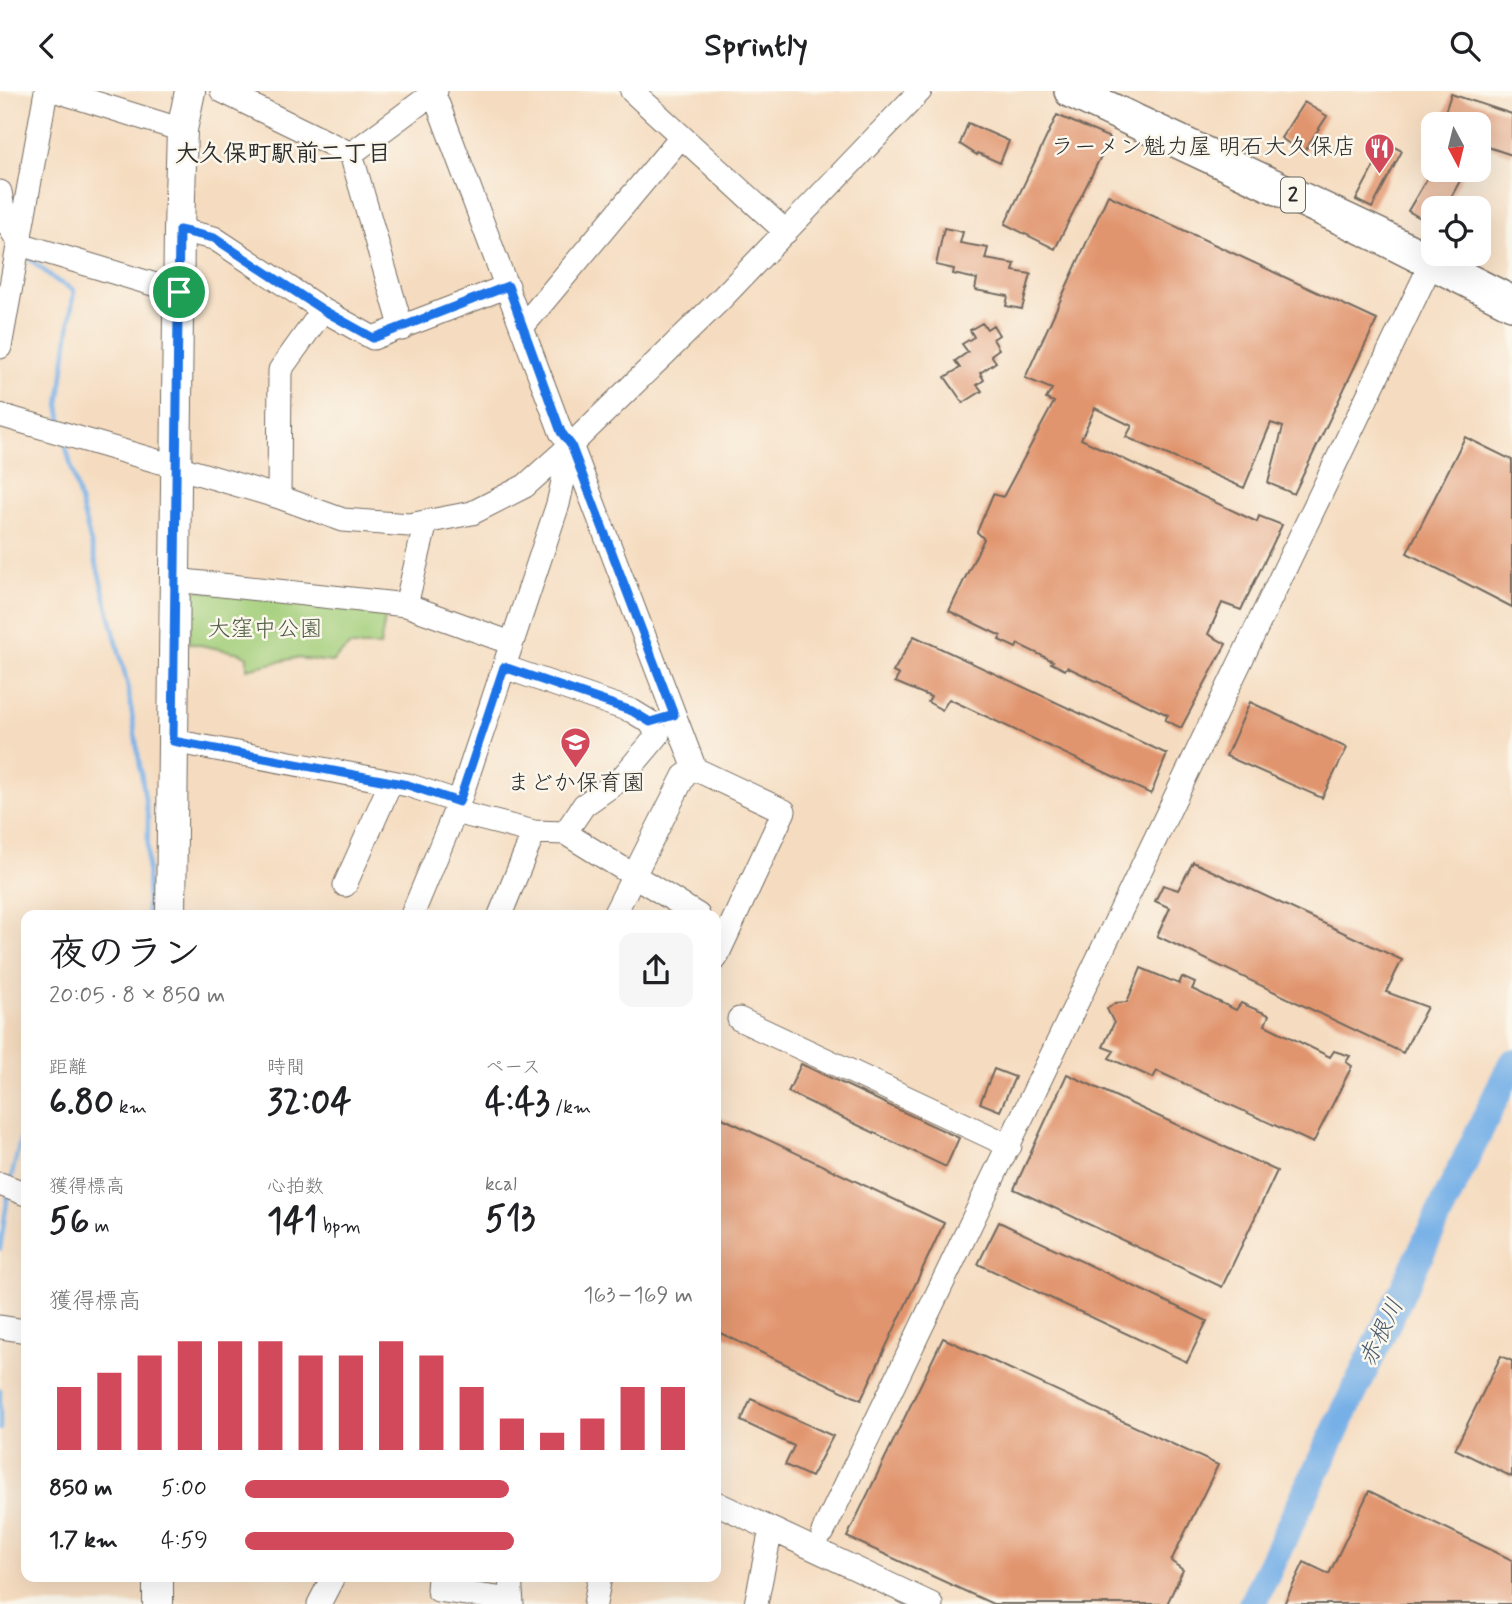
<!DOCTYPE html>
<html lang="ja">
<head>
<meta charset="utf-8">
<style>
  :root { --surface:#fff; --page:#f6f6f6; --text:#202124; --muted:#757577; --accent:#d1495b }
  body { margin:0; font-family:Mynerve,"Klee One",sans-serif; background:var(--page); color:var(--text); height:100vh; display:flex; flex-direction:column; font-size:26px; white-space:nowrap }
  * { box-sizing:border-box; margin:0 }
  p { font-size:23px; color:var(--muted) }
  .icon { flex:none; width:38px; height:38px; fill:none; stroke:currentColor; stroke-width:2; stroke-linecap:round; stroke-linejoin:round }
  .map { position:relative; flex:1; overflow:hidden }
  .sheet { position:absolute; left:21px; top:819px; width:700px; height:672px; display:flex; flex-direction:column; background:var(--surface); border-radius:14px; box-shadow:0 7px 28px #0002 }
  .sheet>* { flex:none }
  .needle { width:46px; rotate:173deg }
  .buttons { position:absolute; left:1421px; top:21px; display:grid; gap:14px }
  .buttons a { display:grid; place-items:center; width:70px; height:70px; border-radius:14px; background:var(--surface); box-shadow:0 7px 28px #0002; font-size:35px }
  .pin { position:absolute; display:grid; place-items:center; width:60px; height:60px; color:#fff; margin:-30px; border:4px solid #fff; border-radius:50%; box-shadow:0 2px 7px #0007 }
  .round { display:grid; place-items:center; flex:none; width:74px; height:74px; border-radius:14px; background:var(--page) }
  .overview { display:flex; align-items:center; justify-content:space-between; height:119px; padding:0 28px }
  h1 { font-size:38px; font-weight:800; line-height:52px }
  .figures { display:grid; grid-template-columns:repeat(3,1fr); gap:10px; height:119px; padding:7px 28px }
  .figures div { display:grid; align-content:center }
  .figures b { font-size:35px; font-weight:800 }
  .figures small { font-size:19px; font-weight:400 }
  .figures p { font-size:19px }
  .chart { height:196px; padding:14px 28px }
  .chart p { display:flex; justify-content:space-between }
  .chart svg { width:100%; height:126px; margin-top:7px; stroke:var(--accent); stroke-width:6 }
  ul { padding:0 28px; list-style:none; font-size:23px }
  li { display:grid; grid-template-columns:112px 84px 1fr; align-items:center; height:52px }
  li i { height:18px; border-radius:9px; background:var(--accent) }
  header { display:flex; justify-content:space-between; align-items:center; height:91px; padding:0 28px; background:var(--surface); font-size:32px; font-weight:800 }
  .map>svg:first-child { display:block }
  .green { fill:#a4cf7b; stroke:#687d53; stroke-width:2 }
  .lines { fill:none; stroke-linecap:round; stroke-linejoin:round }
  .stream { stroke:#77b0e7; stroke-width:4.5 }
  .river { stroke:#77b0e7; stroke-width:28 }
  .building { fill:#e1956e }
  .minor-casing { stroke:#72695f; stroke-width:25 }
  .major-casing { stroke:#72695f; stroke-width:32 }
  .highway-casing { stroke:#72695f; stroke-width:36 }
  .minor { stroke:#fff; stroke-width:23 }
  .major { stroke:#fff; stroke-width:30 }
  .highway { stroke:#fff; stroke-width:33 }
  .route-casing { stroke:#fff; stroke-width:14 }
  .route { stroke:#1a73e8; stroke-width:9 }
  .labels { text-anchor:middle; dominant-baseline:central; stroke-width:5; stroke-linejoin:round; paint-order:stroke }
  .shield { fill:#fbf7ec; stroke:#696865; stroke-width:2 }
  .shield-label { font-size:21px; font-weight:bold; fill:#2b2b2b }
  .poi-label { font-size:23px; fill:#2b2b2b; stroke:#fbf7ec; text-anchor:end }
  .park-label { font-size:23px; fill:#4f5c43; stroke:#fbf7ec }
  .neighbourhood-label { font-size:24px; font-weight:bold; fill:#2b2b2b; stroke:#fbf7ec }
  .water-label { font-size:24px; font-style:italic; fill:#465a6d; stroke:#fbf7ec }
</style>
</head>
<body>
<header><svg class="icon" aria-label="back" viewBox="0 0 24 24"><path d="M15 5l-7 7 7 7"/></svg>Sprintly<svg class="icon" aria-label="search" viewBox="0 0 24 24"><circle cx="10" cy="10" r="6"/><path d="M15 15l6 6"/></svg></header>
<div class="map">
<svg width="1512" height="1513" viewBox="0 0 1512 1513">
  <rect width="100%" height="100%" fill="#fbf7ec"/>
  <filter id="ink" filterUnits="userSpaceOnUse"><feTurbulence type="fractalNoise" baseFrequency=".0143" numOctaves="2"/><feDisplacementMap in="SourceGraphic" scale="14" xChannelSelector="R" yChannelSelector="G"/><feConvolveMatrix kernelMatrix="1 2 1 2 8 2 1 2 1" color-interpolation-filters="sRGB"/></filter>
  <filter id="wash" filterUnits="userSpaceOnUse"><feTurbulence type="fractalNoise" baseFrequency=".00686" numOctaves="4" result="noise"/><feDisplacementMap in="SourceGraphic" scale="28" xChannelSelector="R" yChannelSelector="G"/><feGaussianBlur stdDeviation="1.57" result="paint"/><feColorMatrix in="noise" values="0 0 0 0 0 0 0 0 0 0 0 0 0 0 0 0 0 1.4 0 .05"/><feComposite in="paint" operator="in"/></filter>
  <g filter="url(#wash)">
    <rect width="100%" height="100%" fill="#f5dcc0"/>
    <path class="green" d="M199,499L386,522L380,555H349L332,571L295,567L247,578V566L240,562L189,552L192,503Z"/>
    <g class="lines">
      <path class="stream" d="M26,165L57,190L74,199L59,314L62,333
        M65,352L127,591L148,727L147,824
        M11,1088L22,1042L26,1038
        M0,1158L8,1104
        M0,1299V1338"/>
      <path class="river" d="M1252,1513L1512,972"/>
    </g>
    <g id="blocks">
      <path class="building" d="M1451,3L1512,23V64L1479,53V33H1441Z
        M1304,11L1327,25L1303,62L1281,47Z
        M1057,24L1110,47L1055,158L1005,133Z
        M968,32L1009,50L1000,72L978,62L977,64L960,53Z
        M1386,52L1402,60L1372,117L1356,109Z
        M1432,79H1466L1445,117H1433V134L1408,120Z
        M1108,104L1377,229L1294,403L1268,392L1283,336L1271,332L1244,397L1126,346L1132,335L1095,317L1081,348L1257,431L1259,425L1282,434L1241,519L1222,512L1208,543L1226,553L1181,637L1165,629L1168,624L1067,576L1065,579L1051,572L1053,570L1018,553L1016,557L999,549L1001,545L949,520L984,448L977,441L993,403L1003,406L1054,311L1046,308L1052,298L1025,287Z
        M944,137L963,141L960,152L988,157L985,168L1015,173L1013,180L1031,183L1022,218L1006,215L1008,205L975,199L977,188L953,183L954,178L936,174Z
        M982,232L987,238L993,234L999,244L993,248L999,258L991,264L996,271L980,282L984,289L977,294L982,300L963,312L945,286L960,277L955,270L968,261L962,253L974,246L970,239Z
        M1465,346L1512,369V516L1407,462Z
        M914,545L1167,663L1151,703L949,608L942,619L928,611L931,606L895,591L899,584L893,581Z
        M1250,611L1347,657L1322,707L1226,665Z
        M1193,771L1402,869L1386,901L1427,916L1403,962L1157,845L1170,817L1155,810L1163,794L1178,799Z
        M1141,877L1179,893L1182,886L1195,892L1192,898L1236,919L1241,912L1269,924L1265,934L1330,966L1334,960L1350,965L1346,971L1352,975L1313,1052L1157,980L1153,987L1109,967L1114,960L1103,956L1114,932L1107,918L1115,912L1127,911Z
        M801,973L959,1047L946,1076L788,1001Z
        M994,978L1015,986L1000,1020L980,1012Z
        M1067,983L1277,1080L1222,1196L1014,1098Z
        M716,1024L944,1132L861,1309L716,1240Z
        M999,1131L1207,1230L1187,1271L978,1173Z
        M943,1247L1218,1374L1171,1470L1183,1479L1167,1513H993L847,1446Z
        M1501,1265L1512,1270V1386L1455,1358Z
        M751,1308L833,1345L811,1386L785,1374L794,1355L741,1330Z
        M1369,1400L1512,1469V1513H1284L1304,1471L1329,1483Z"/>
    </g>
  </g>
  <g filter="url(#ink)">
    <use href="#blocks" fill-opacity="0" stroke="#72695f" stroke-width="2"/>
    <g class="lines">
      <defs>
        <path id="minor" d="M57,0L182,39
          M222,0L351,63L436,0
          M433,0L561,341L571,354L695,678L784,720L716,867
          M632,0L786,141
          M351,63L402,238
          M0,101L5,129L20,153L179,201
          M179,139L214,147L323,219L373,247L508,195
          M523,235L680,47
          M0,256L46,0
          M0,324L279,406L343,429L409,434L472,422L525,395L571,354L720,209L920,0
          M279,406L280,279L323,219
          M175,489L406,514L426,431
          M406,514L511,552
          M504,576L632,620L650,631L658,644L621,688L584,714L565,742
          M173,650L408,694L459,711
          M455,721L534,741L565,742L698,824
          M345,794L391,691
          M412,824L459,711L558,413L571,354
          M500,824L534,741
          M614,824L684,685L695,678
          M739,928L1010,1055
          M0,1093L26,1103
          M0,1236L26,1240
          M716,1412L931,1513
          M823,1441L1431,173
          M439,1486L438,1499L511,1509
          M510,1486L512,1513
          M319,1513L333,1486
          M595,1513L600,1486
          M756,1513L771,1438"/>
        <path id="major" d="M171,824L179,139L182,39L190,0
          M158,1513V1486"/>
        <path id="highway" d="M1071,0L1378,144L1512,212"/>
      </defs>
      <use href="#minor" class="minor-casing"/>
      <use href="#major" class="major-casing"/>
      <use href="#highway" class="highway-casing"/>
      <use href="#minor" class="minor"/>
      <use href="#major" class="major"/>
      <use href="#highway" class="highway"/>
    </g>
  </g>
  <g class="lines" filter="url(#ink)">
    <defs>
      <path id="route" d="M179,139L214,147L323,219L373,247L508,195L561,341L571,354L674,624L650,631L632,620L504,576L459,711L408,694L173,650Z"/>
    </defs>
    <use href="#route" class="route-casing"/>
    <use href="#route" class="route"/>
  </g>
  <defs>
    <symbol id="restaurant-pin" viewBox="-11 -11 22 30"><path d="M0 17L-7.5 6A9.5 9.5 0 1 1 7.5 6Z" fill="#d1495b" stroke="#fbf7ec"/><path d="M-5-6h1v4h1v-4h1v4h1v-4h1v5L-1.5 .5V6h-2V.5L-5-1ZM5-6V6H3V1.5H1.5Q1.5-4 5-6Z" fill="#fff"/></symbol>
    <symbol id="school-pin" viewBox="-11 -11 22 30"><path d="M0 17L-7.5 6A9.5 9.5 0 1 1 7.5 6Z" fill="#d1495b" stroke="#fbf7ec"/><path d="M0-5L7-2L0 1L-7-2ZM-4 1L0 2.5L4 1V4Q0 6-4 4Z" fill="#fff"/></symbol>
  </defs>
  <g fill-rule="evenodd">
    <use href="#restaurant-pin" x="1362" y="40" width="35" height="47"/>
    <use href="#school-pin" x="558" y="634" width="35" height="47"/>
  </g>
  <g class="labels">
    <rect class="shield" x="1281" y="86.5" width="24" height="35" rx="5"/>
    <g class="shield-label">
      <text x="1293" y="104">2</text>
    </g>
    <g class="poi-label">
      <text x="1356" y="57">ラーメン魁力屋 明石大久保店</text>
      <text x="576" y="693" text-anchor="middle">まどか保育園</text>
    </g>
    <g class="park-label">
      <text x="265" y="539">大窪中公園</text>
    </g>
    <g class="neighbourhood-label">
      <text x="283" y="63">大久保町駅前二丁目</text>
    </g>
    <g class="water-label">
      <text transform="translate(1382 1242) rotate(-64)">赤根川</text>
    </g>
  </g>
</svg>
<div class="buttons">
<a><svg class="needle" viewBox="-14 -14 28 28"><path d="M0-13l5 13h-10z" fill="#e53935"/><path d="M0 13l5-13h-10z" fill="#757577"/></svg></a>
<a><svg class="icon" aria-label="locate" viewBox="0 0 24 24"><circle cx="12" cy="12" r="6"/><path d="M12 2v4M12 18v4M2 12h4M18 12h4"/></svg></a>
</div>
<div class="pin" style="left:179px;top:201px;background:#1e9e55"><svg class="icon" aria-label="arrive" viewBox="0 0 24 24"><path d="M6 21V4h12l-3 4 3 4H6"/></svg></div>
<section class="sheet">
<div class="overview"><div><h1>夜のラン</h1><p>20:05 · 8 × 850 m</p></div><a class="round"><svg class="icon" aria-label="share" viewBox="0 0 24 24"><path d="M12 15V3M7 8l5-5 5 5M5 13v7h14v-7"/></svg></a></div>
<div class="figures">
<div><p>距離</p><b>6.80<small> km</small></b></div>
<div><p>時間</p><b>32:04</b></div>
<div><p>ペース</p><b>4:43<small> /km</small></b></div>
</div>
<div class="figures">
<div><p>獲得標高</p><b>56<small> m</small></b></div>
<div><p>心拍数</p><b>141<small> bpm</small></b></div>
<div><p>kcal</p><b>513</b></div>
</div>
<div class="chart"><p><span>獲得標高</span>163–169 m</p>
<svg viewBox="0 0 160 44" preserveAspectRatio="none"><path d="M5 44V22M15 44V17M25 44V11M35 44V6M45 44V6M55 44V6M65 44V11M75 44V11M85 44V6M95 44V11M105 44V22M115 44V33M125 44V38M135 44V33M145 44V22M155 44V22"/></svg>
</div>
<ul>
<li><b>850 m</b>5:00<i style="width:59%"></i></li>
<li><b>1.7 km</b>4:59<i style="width:60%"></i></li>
</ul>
</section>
</div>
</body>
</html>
